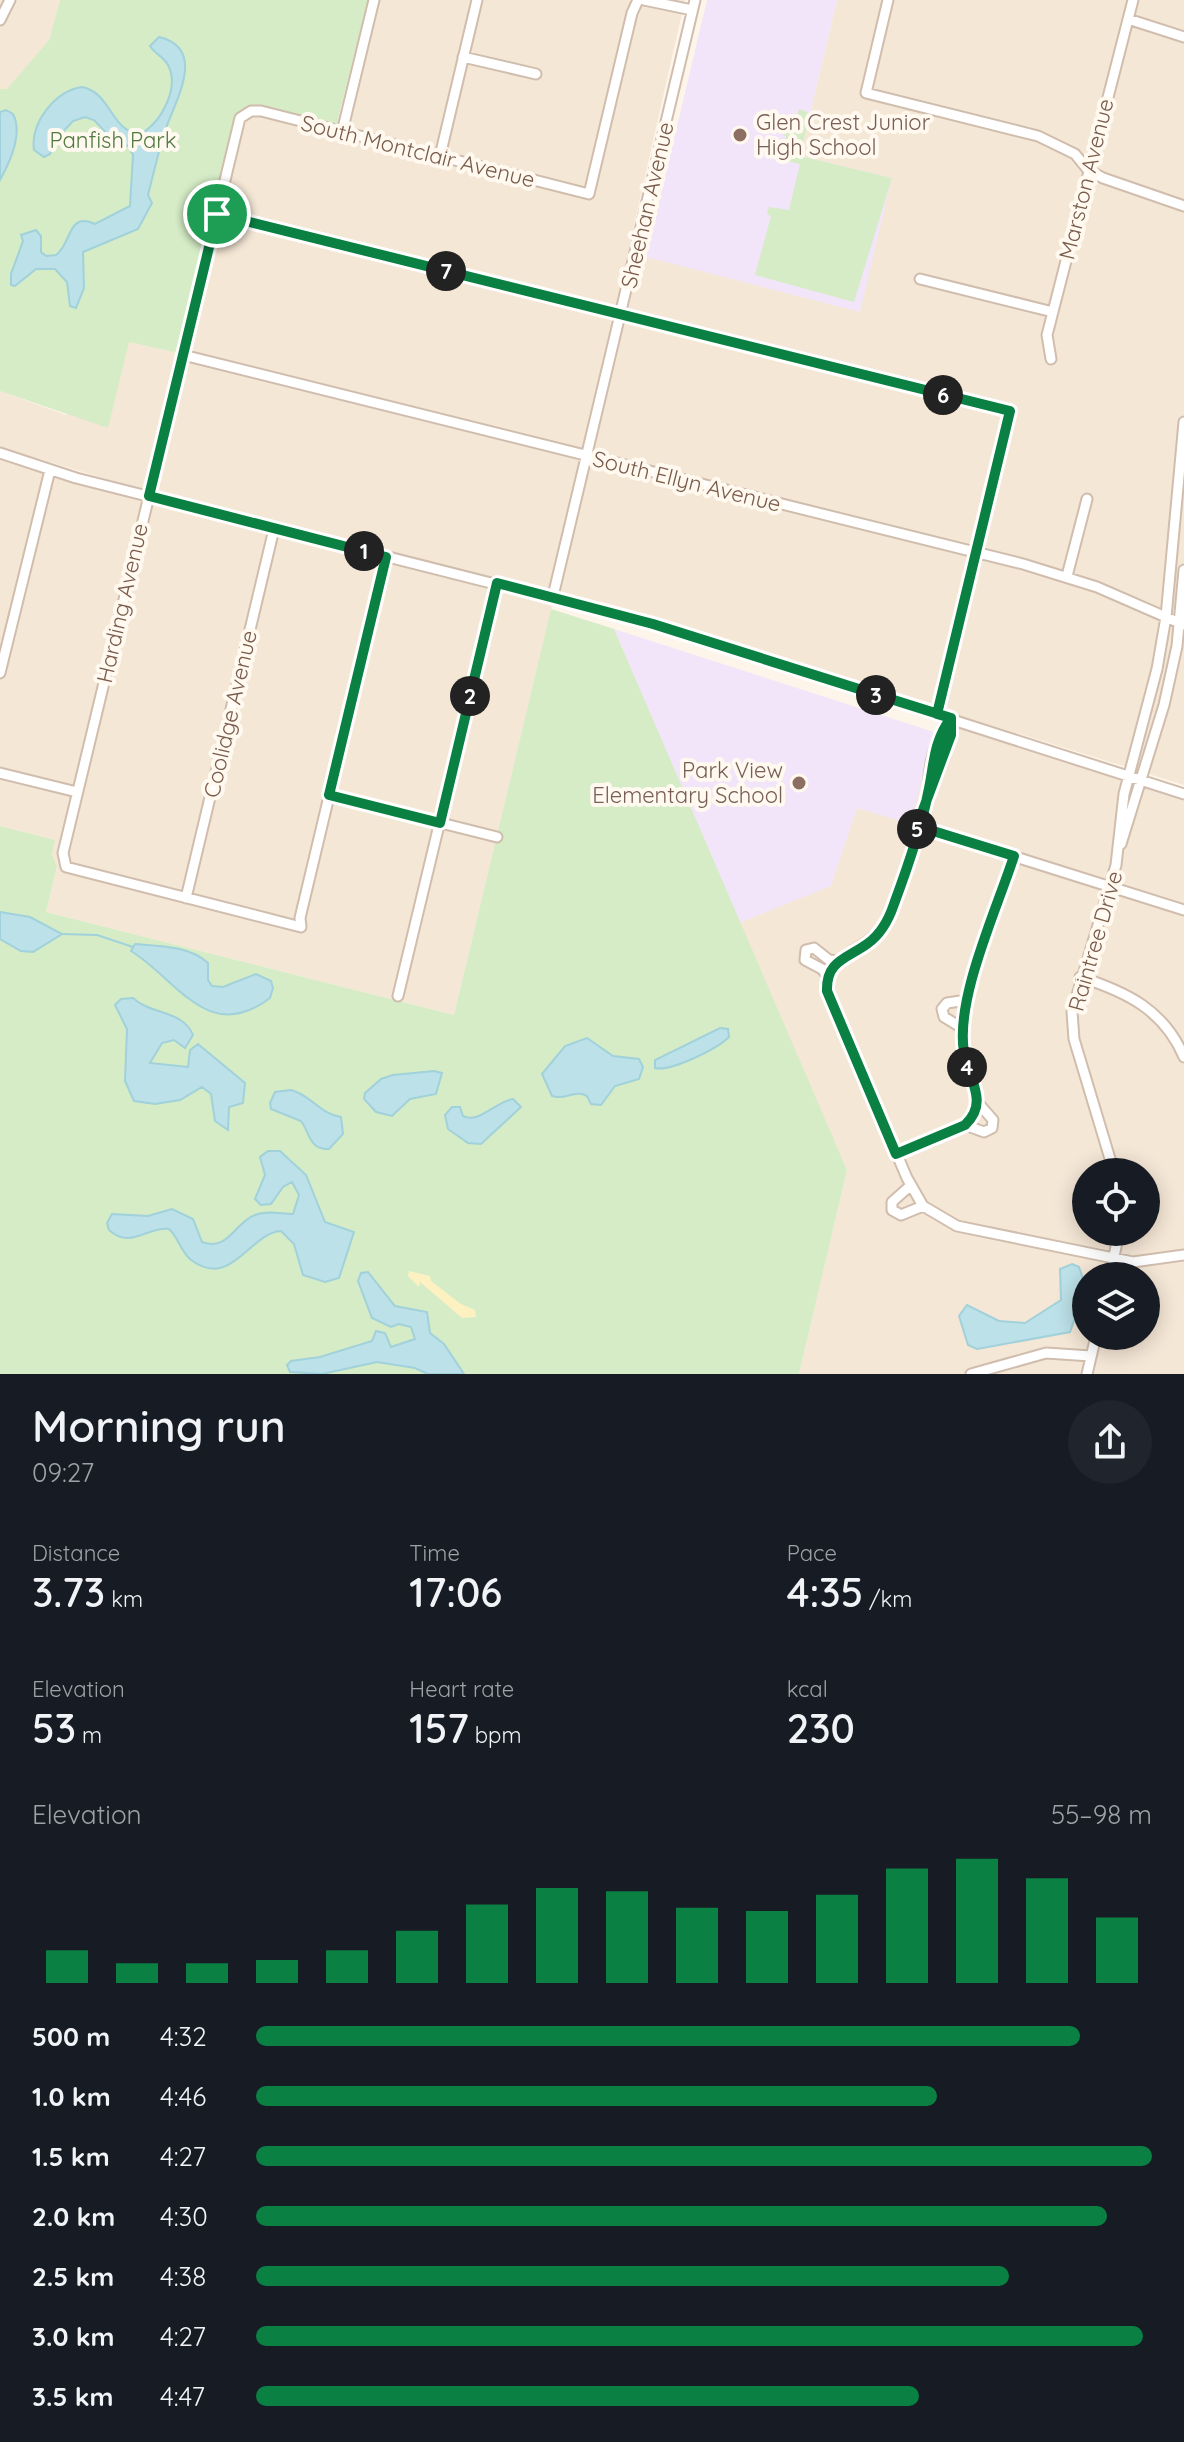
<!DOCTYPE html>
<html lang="en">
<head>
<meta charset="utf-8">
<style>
  :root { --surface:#171b24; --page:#20242c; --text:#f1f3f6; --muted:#9ea1a6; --accent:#0b8043 }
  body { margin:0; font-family:Quicksand,sans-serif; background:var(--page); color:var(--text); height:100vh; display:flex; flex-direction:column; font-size:30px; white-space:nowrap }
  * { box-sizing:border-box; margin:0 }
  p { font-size:26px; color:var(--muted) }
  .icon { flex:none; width:44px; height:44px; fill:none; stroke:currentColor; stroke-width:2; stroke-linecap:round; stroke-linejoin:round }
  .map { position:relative; height:1374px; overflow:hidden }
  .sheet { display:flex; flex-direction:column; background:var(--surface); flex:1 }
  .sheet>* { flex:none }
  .tools { position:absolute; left:1072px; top:1158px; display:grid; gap:16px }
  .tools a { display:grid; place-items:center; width:88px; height:88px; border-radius:50%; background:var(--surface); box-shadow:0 4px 20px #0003; font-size:40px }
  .pin { position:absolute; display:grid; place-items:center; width:68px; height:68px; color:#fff; margin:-34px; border:4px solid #fff; border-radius:50%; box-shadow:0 2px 8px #0007 }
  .km { position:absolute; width:40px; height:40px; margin:-20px; border-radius:50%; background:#222; color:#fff; font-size:22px; line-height:40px; text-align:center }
  .round { display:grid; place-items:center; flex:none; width:84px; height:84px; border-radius:42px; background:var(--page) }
  .summary { display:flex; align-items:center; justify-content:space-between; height:136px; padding:0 32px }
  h1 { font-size:44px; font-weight:600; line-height:60px }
  .figures { display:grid; grid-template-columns:repeat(3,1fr); gap:12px; height:136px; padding:8px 32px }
  .figures div { display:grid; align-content:center }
  .figures b { font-size:40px; font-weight:600 }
  .figures small { font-size:22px; font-weight:400 }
  .figures p { font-size:22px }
  .chart { height:224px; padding:16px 32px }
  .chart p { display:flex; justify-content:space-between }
  .chart svg { width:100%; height:144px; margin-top:8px; stroke:var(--accent); stroke-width:6 }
  ul { padding:0 32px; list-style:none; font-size:26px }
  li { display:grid; grid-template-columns:128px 96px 1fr; align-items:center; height:60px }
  li i { height:20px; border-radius:10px; background:var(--accent) }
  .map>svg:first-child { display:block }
  .residential { fill:#f5e7d6; fill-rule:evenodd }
  .education { fill:#f2e5fa }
  .green { fill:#d5ecc6 }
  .sand { fill:#fdf1c2 }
  .water { fill:#bce1e8; stroke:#a1d1da; stroke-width:2 }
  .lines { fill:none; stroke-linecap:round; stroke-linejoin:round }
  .stream { stroke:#a1d1da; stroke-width:2 }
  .minor-casing { stroke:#d0bdad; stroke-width:13 }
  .minor { stroke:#fff; stroke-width:9 }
  .route-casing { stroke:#fff; stroke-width:16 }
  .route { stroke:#0b8043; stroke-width:10 }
  .education-dot { fill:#8d6e63; stroke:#fff9f0; stroke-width:3 }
  .labels { text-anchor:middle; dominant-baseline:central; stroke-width:8; stroke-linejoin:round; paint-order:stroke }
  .education-label { font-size:22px; fill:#785e54; stroke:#fff9f0; text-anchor:start }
  .park-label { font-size:22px; fill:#50793f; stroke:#fff9f0 }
  .street-label { font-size:22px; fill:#795b4b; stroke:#fff9f0 }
</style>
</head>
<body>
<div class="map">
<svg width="1184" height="1374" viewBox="0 0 1184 1374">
  <rect width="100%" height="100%" fill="#fdf5e9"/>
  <path class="residential" d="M0,0H60L49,40L7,90L0,89Z
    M368,0H685L551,591L153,493L241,126L250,115L260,114L327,130L329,123L341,117Z
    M837,0H1184V785L560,591L641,255L860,311L800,156Z
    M129,342L178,353L146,491L0,447V391L66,415Z
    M0,459L266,534L553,601L454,1015L46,912L57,868L52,854L55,840L0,826Z
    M938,721L1184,801V1374H799L847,1170L739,923L831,885L857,808L916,791ZM1086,1172H1146V1232H1086ZM1086,1276H1146V1336H1086Z"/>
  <path class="education" d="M707,0H837L800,156L892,178L860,312L646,257Z
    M614,629L934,732L910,824L857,808L831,886L739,923Z"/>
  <path class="green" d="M60,0H368L337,123C304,126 263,90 236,117L178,353L129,342L108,428L0,391V89H7L49,40Z
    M799,109L810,113L800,156L892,178L854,302L755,275L771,216L767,214L769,207L789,210L800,164L781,160L786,136L783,135L786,123H795Z
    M551,609L614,629L847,1170L799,1374H0V826L55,840L52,854L57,867L46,912L454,1015Z"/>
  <path class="sand" d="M409,1271L430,1276L431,1281L461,1304L475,1310L476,1317L462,1318L420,1282L419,1287L408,1276Z"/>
  <path class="water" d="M159,37C210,49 172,106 164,134C158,154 153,175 148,195L152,203L138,229L83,252L84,288L76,308L70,306L67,282L55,269H36L15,286L11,285V274L23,241L21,235L36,230L41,236V252L46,256L56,255C72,244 67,211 95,224L130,206L133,155L128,146L110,137L94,120L85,117L73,121L57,138L50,154L44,157L34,150C30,123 55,91 82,87C111,92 111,132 140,134C161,123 180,88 168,65C164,57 155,54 150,46Z
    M6,110L13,114C23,133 10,162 0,180V112Z
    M0,912L30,917L62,934L33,952L21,951L0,939Z
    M135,944C159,946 190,946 208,963V980L212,986L223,987L256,974L271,981L273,988L270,998C208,1045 178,980 131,951Z
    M133,998C151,1015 183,1010 193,1035L185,1048L174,1040L162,1043L150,1063L188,1067L190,1050L198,1044L245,1083L243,1103L229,1107L228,1130L215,1121L211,1094L202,1087L180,1100L155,1104L134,1101L125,1081L127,1029L115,1005L121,999Z
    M720,1028L728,1029L729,1037C717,1049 670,1072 655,1068V1060Z
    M587,1038L613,1056L639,1059L643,1067L639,1079L615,1086L601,1105L591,1104L587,1096C574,1089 565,1101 552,1096L542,1074L565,1046Z
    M434,1071L442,1073L436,1094L410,1099L392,1116L376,1112L364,1099L365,1093L381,1079L393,1075Z
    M291,1090C311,1095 320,1114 341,1117L343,1134L329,1149C309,1150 310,1133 301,1121L271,1109L270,1103L275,1092Z
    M513,1099L521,1107L481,1144L468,1143L448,1129L445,1115L452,1107H460L463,1116C479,1124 495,1102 513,1099Z
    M268,1151H280L306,1175L325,1222L354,1232L339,1278L325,1282L303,1275L294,1244L281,1231C249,1233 232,1290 191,1260C180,1251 179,1238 169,1229C147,1226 131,1250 109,1230L107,1223L112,1214L148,1216L172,1209L193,1219L202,1242C228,1252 235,1222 255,1215C267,1210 281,1214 293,1214L299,1195L292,1182L283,1187L271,1204L261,1205L255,1199L265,1175L260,1157Z
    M1072,1264L1079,1267L1086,1287L1070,1332L977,1349L968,1345L959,1316L967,1305L999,1321L1025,1323L1061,1300L1060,1269Z
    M368,1272L395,1306L427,1312L430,1333L444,1344L464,1374H428L415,1368L377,1362L322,1374L290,1372L287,1365L291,1361L320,1357L372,1341L376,1331L385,1333L391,1347L415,1339L411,1327L399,1324L391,1327L372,1318L358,1281L361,1273Z"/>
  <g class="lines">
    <path class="stream" d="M62,934L97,935L133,947"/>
    <defs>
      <path id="minor" d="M644,0L692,10
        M888,0L866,93L1038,136L1075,154L1088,170L1103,178L1184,206
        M1128,19L1184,37
        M0,20L10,0
        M463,57L536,74
        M342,132L374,0
        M440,156L477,0
        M217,214L1010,411L937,714
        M920,279L1053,312
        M183,355L1023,564L1097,587L1184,625
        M1051,359L1047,335L1133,0
        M0,453L76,478L653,624L1184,794
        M386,557L300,918L301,927L66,867L63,853L240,118L251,111H261L589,194L632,13L638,0
        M1067,576L1087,499
        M553,596L695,0
        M0,673L50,470
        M951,718C952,755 929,788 919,822C908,856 904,897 883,926C864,954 825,952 827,991L907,1178L923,1206L957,1226L1133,1262L1184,1255
        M0,773L77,792
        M929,791C927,767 936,738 950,719
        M329,795L497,837
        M917,826L1184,910
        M1121,844L1164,705L1177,646L1184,570
        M186,898L274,529
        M827,976L822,969L805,960L806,950L814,948L829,960L839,961
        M1080,977C1127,992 1164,1010 1184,1057
        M398,996L497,583
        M962,1028L944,1017L942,1009L947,1003L967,1000
        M965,1125L984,1132L992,1128L993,1120L979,1104
        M896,1154L965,1125C993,1100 963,1065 962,1033C960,993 1000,898 1014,856
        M1114,1172L1074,1039L1072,1012L1116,865L1124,794L1157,669L1166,617L1184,422
        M910,1186L892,1202V1210L901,1215L923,1206
        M1110,1276L1119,1232
        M971,1374L1046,1353L1091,1356
        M1087,1374L1096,1336"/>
    </defs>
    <use href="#minor" class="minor-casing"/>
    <use href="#minor" class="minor"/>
  </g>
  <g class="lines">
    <defs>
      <path id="route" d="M217,214L149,496L386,557L329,795L440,823L497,583L653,624L951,718V735L917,826L1014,856C997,909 955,999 964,1052C968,1079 990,1102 965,1125L896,1154L827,991C826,961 846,959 867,944C880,935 889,919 894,904C907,869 921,830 928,793C934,767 933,741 951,718L937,714L1010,411L217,214"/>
    </defs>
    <use href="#route" class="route-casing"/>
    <use href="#route" class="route"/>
  </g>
  <g class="education-dot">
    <circle cx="740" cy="135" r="8"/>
    <circle cx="799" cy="783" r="8"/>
  </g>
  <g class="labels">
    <g class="education-label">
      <text x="756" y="122">Glen Crest Junior<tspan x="756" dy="25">High School</tspan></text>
      <text x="783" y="770" text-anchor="end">Park View<tspan x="783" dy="25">Elementary School</tspan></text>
    </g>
    <g class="park-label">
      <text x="113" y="140">Panfish Park</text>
    </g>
    <g class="street-label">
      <text transform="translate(418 151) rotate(14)">South Montclair Avenue</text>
      <text transform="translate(1086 179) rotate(-76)">Marston Avenue</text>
      <text transform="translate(647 205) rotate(-77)">Sheehan Avenue</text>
      <text transform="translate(687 481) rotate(14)">South Ellyn Avenue</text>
      <text transform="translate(122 603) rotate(-77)">Harding Avenue</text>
      <text transform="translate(230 714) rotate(-77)">Coolidge Avenue</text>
      <text transform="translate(1095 941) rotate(-74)">Raintree Drive</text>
    </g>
  </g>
</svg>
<div class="tools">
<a><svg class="icon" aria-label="locate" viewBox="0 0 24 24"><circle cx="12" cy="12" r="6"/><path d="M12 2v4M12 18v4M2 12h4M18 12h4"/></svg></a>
<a><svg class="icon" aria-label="layers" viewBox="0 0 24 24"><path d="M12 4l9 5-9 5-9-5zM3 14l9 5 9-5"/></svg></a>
</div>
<div class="pin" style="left:217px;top:214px;background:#1e9e55"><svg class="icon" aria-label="arrive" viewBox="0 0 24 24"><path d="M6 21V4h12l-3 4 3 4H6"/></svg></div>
<b class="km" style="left:364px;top:551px">1</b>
<b class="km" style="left:470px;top:696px">2</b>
<b class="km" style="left:876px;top:695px">3</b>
<b class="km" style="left:967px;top:1067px">4</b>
<b class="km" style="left:917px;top:829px">5</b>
<b class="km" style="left:943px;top:395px">6</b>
<b class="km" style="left:446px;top:271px">7</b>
</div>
<section class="sheet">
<div class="summary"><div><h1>Morning run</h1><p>09:27</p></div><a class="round"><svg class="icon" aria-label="share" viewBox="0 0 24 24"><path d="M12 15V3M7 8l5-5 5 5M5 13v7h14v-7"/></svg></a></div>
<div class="figures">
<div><p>Distance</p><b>3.73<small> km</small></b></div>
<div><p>Time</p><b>17:06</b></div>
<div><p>Pace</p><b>4:35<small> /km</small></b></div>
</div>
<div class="figures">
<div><p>Elevation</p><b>53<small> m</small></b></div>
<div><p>Heart rate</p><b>157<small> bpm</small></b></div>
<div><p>kcal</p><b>230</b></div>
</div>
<div class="chart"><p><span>Elevation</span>55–98 m</p>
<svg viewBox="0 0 160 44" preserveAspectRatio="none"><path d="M5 44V34M15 44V38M25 44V38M35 44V37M45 44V34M55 44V28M65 44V20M75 44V15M85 44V16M95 44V21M105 44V22M115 44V17M125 44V9M135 44V6M145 44V12M155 44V24"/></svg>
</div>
<ul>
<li><b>500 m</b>4:32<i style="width:92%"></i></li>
<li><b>1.0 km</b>4:46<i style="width:76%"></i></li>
<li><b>1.5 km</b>4:27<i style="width:100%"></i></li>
<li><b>2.0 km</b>4:30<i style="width:95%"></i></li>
<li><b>2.5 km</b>4:38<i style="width:84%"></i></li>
<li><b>3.0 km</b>4:27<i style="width:99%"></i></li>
<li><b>3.5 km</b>4:47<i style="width:74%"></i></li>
</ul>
</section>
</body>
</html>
